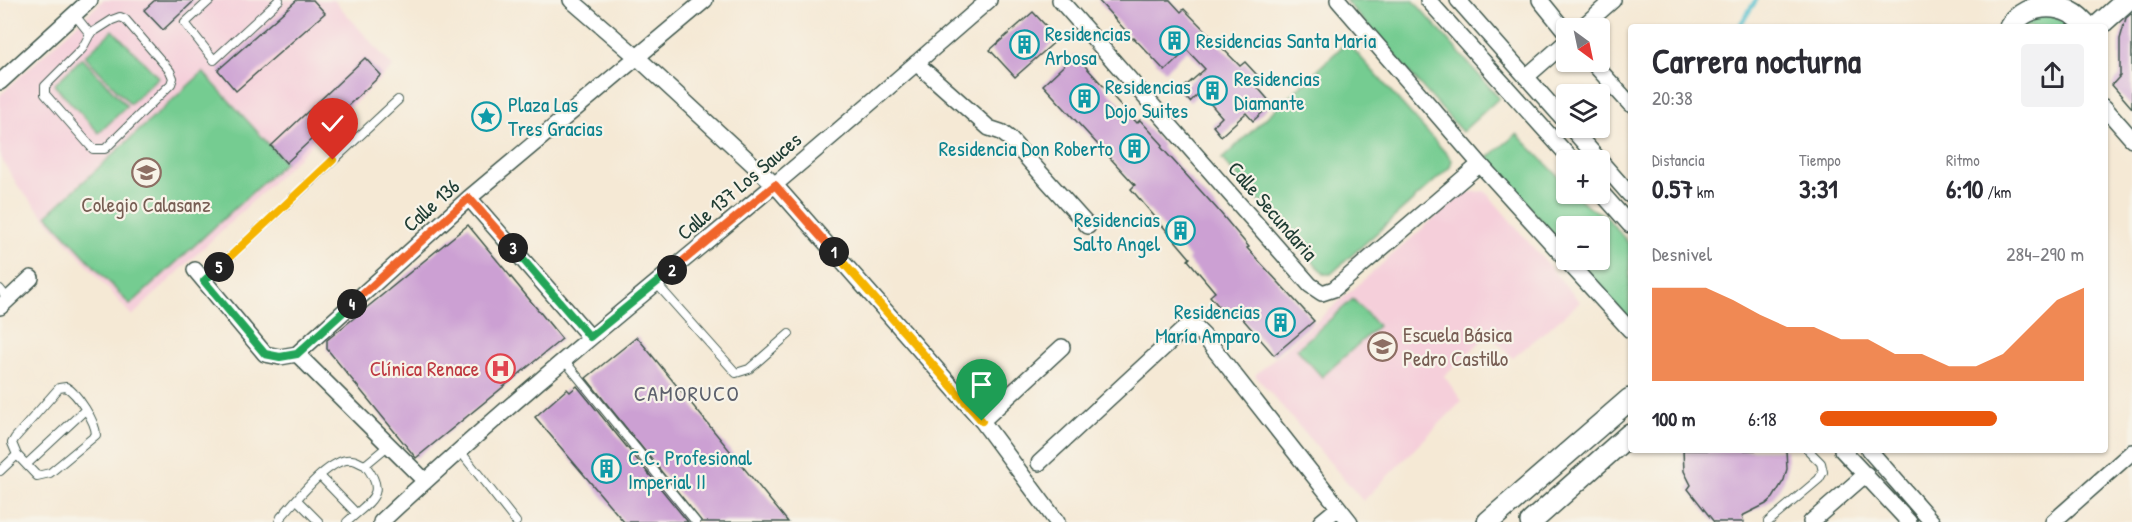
<!DOCTYPE html>
<html lang="es">
<head>
<meta charset="utf-8">
<style>
  :root { --surface:#fff; --page:#f2f2f3; --text:#2b2b33; --muted:#7c7c81; --accent:#ea580c }
  body { margin:0; font-family:"Patrick Hand",sans-serif; background:var(--page); color:var(--text); height:100vh; display:flex; flex-direction:column; font-size:22px; white-space:nowrap }
  * { box-sizing:border-box; margin:0 }
  p { font-size:20px; color:var(--muted) }
  .icon { flex:none; width:33px; height:33px; fill:none; stroke:currentColor; stroke-width:2; stroke-linecap:round; stroke-linejoin:round }
  .map { position:relative; flex:1; overflow:hidden }
  .side { position:absolute; left:1628px; top:24px; width:480px; height:429px; display:flex; flex-direction:column; background:var(--surface); border-radius:6px; box-shadow:0 2px 4px #0004 }
  .side>* { flex:none }
  .needle { width:39px; rotate:147deg }
  .tools { position:absolute; left:1556px; top:18px; display:grid; gap:12px }
  .tools a { display:grid; place-items:center; width:54px; height:54px; border-radius:6px; background:var(--surface); box-shadow:0 2px 4px #0004; font-size:30px }
  .pin { position:absolute; display:grid; place-items:center; width:51px; height:51px; color:#fff; margin:-62px -26px; border-radius:50% 50% 50% 0; rotate:-45deg; box-shadow:0 0 6px #0007 }
  .pin .icon { rotate:45deg }
  .km { position:absolute; width:30px; height:30px; margin:-15px; border-radius:50%; background:#222; color:#fff; font-size:16px; line-height:30px; text-align:center }
  .round { display:grid; place-items:center; flex:none; width:63px; height:63px; border-radius:6px; background:var(--page) }
  .head { display:flex; align-items:center; justify-content:space-between; height:102px; padding:0 24px }
  h1 { font-size:33px; font-weight:700; line-height:45px }
  .figures { display:grid; grid-template-columns:repeat(3,1fr); gap:9px; height:102px; padding:6px 24px }
  .figures div { display:grid; align-content:center }
  .figures b { font-size:26px; font-weight:700 }
  .figures small { font-size:16px; font-weight:400 }
  .figures p { font-size:16px }
  .chart { height:168px; padding:12px 24px }
  .chart p { display:flex; justify-content:space-between }
  .chart svg { width:100%; height:108px; margin-top:6px; fill:var(--accent); opacity:.7 }
  ul { padding:0 24px; list-style:none; font-size:20px }
  li { display:grid; grid-template-columns:96px 72px 1fr; align-items:center; height:45px }
  li i { height:15px; border-radius:8px; background:var(--accent) }
  .map>svg:first-child { display:block }
  .built { fill:#f5cfda }
  .green { fill:#75cc91; stroke:#4a8462; stroke-width:1.5 }
  .lines { fill:none; stroke-linecap:round; stroke-linejoin:round }
  .stream { stroke:#55c1cf; stroke-width:4.5 }
  .building { fill:#cca0d3 }
  .lane-casing { stroke:#3f574c; stroke-width:10 }
  .street-casing { stroke:#3f574c; stroke-width:18 }
  .secondary-casing { stroke:#3f574c; stroke-width:24 }
  .lane { stroke:#fff; stroke-width:8 }
  .street { stroke:#fff; stroke-width:15 }
  .secondary { stroke:#fff; stroke-width:21 }
  .split-1-casing { stroke:#fff; stroke-width:12 }
  .split-2-casing { stroke:#fff; stroke-width:12 }
  .split-3-casing { stroke:#fff; stroke-width:12 }
  .split-4-casing { stroke:#fff; stroke-width:12 }
  .split-5-casing { stroke:#fff; stroke-width:12 }
  .split-6-casing { stroke:#fff; stroke-width:12 }
  .split-1 { stroke:#f5b400; stroke-width:8 }
  .split-2 { stroke:#f0652b; stroke-width:8 }
  .split-3 { stroke:#22a559; stroke-width:8 }
  .split-4 { stroke:#f0652b; stroke-width:8 }
  .split-5 { stroke:#22a559; stroke-width:8 }
  .split-6 { stroke:#f5b400; stroke-width:8 }
  .labels { text-anchor:middle; dominant-baseline:central; stroke-width:4.5; stroke-linejoin:round; paint-order:stroke }
  .culture-label { font-size:21px; fill:#0d838f; stroke:#f7f3e8; text-anchor:start }
  .street-label { font-size:21px; fill:#1f3d34; stroke:#f7f3e8 }
  .education-label { font-size:21px; fill:#785e54; stroke:#f7f3e8 }
  .health-label { font-size:21px; fill:#be3a42; stroke:#f7f3e8; text-anchor:end }
  .neighbourhood-label { font-size:22px; letter-spacing:1.5px; fill:#5c606c; stroke:#f7f3e8 }
</style>
</head>
<body>
<div class="map">
<svg width="2132" height="522" viewBox="0 0 2132 522">
  <rect width="100%" height="100%" fill="#f7f3e8"/>
  <filter id="ink" filterUnits="userSpaceOnUse"><feTurbulence type="fractalNoise" baseFrequency=".0167" numOctaves="2"/><feDisplacementMap in="SourceGraphic" scale="12" xChannelSelector="R" yChannelSelector="G"/><feConvolveMatrix kernelMatrix="1 2 1 2 8 2 1 2 1" color-interpolation-filters="sRGB"/></filter>
  <filter id="wash" filterUnits="userSpaceOnUse"><feTurbulence type="fractalNoise" baseFrequency=".008" numOctaves="4" result="noise"/><feDisplacementMap in="SourceGraphic" scale="24" xChannelSelector="R" yChannelSelector="G"/><feGaussianBlur stdDeviation="1.35" result="paint"/><feColorMatrix in="noise" values="0 0 0 0 0 0 0 0 0 0 0 0 0 0 0 0 0 1.4 0 .05"/><feComposite in="paint" operator="in"/></filter>
  <g filter="url(#wash)">
    <rect width="100%" height="100%" fill="#f5e9d5"/>
    <path class="built" d="M103,0H334L393,67L132,316L20,189L0,157V95Z
      M1485,191L1580,302L1513,358L1489,334L1444,376L1462,401L1363,501L1255,375L1463,193Z"/>
    <path class="green" d="M1345,0H1413L1499,98L1462,132Z
      M2036,9L2081,27H2016Z
      M113,30L158,77L130,104L85,56Z
      M1347,42L1452,160L1450,167L1331,274H1324L1222,159Z
      M82,58L127,106L99,133L54,85Z
      M203,72L285,162L130,305L47,215Z
      M1517,134L1566,184V194H1575L1590,208L1605,215L1630,245V322L1575,260H1599V226H1566V249L1486,159Z
      M1353,299L1378,326L1322,377L1297,349Z"/>
    <g class="lines">
      <path class="stream" d="M1739,27L1756,0"/>
    </g>
    <g id="blocks">
      <path class="building" d="M155,0H195L163,30L144,10Z
        M297,0H313L325,13L236,91L218,70Z
        M1098,0H1170L1181,12L1184,9L1240,66L1245,62L1258,76L1252,81L1272,104L1253,121L1246,113L1221,136L1213,126L1222,117L1200,92L1190,102L1180,91L1205,69L1187,50L1165,71L1134,38L1133,39Z
        M1033,12L1058,39L1015,77L990,50Z
        M2132,13V108L2112,85L2120,76V39L2126,18Z
        M1075,55L1137,123L1140,120L1163,145L1161,147L1218,210L1249,247L1247,248L1314,321L1274,355L1235,310L1227,316L1210,296L1215,292L1188,260L1190,258L1131,189L1135,185L1043,85Z
        M365,58L381,75L286,163L271,146Z
        M468,225L562,339L416,458L327,349V340Z
        M637,337L788,522H702L586,378Z
        M577,386L688,522H624L535,417L567,389L570,392Z
        M1683,450H1786L1787,469L1784,480L1773,498L1766,504L1742,516L1744,522H1714L1688,489L1691,485L1684,471Z"/>
    </g>
  </g>
  <g filter="url(#ink)">
    <use href="#blocks" fill-opacity="0" stroke="#3f574c" stroke-width="1.5"/>
    <g class="lines">
      <defs>
        <path id="lane" d="M210,0L185,23L214,60L279,0
          M74,14L90,34
          M120,17L125,19L170,71L173,78L171,84L105,149H93L45,94V86L82,49L90,34L112,20Z
          M204,281L398,100
          M656,283L736,373L749,369L789,334
          M0,289L8,299
          M564,360L696,522
          M66,387C77,393 96,422 96,435L50,473L37,476L17,455L12,443L15,438L59,388Z
          M460,451L516,522
          M27,464L85,410
          M0,471L17,455
          M320,476L356,513
          M297,500L319,522
          M279,522L281,517C295,502 330,456 352,460C356,460 361,464 365,465L389,445
          M347,522C369,501 389,495 365,465
          M1768,522L1819,479L1823,472L1821,463L1808,450"/>
        <path id="street" d="M571,0L638,58L775,185L982,421L1057,522
          M1060,0L1310,285L1322,293L1334,289L1480,164
          M1338,0L1480,164L1566,259
          M1428,0L1572,160
          M1458,0L1566,122
          M1540,0L1566,32
          M1581,28L1613,0
          M1592,62L1630,104
          M916,63L989,128L1001,132L1009,138L1088,226
          M1526,77L1566,42
          M0,82L90,0
          M2104,107L2132,139
          M1571,128L1630,195
          M1599,190L1630,225
          M469,198L590,337
          M1566,260L1630,330
          M195,270L265,354L280,357L297,354L469,198L705,0
          M0,307L31,278
          M297,354L425,481
          M982,421L1062,347
          M1842,450L1909,522
          M1869,450L1932,522
          M1039,463L1186,327L1196,328L1203,335L1350,522
          M381,522C507,404 641,296 773,186C846,125 917,62 989,0
          M1321,522L1338,508
          M1811,522L1866,474
          M2053,522L2132,452"/>
        <path id="secondary" d="M2010,27C2027,0 2069,0 2087,27
          M2097,27L2127,0
          M1488,522L1630,399
          M1531,522L1630,434"/>
      </defs>
      <use href="#lane" class="lane-casing"/>
      <use href="#street" class="street-casing"/>
      <use href="#secondary" class="secondary-casing"/>
      <use href="#lane" class="lane"/>
      <use href="#street" class="street"/>
      <use href="#secondary" class="secondary"/>
    </g>
  </g>
  <g class="lines" filter="url(#ink)">
    <defs>
      <path id="split-1" d="M834,252L982,421"/>
      <path id="split-2" d="M672,270L775,185L834,252"/>
      <path id="split-3" d="M513,248L590,337L672,270"/>
      <path id="split-4" d="M352,304L469,198L513,248"/>
      <path id="split-5" d="M219,267L204,281L265,354L280,357L297,354L352,304"/>
      <path id="split-6" d="M219,267L333,160"/>
    </defs>
    <use href="#split-1" class="split-1-casing"/>
    <use href="#split-2" class="split-2-casing"/>
    <use href="#split-3" class="split-3-casing"/>
    <use href="#split-4" class="split-4-casing"/>
    <use href="#split-5" class="split-5-casing"/>
    <use href="#split-6" class="split-6-casing"/>
    <use href="#split-1" class="split-1"/>
    <use href="#split-2" class="split-2"/>
    <use href="#split-3" class="split-3"/>
    <use href="#split-4" class="split-4"/>
    <use href="#split-5" class="split-5"/>
    <use href="#split-6" class="split-6"/>
  </g>
  <defs>
    <symbol id="building-ring" viewBox="-11 -11 22 22"><circle r="9.5" fill="#f7f3e8" stroke="#0f9aa8" stroke-width="1.5"/><path d="M-4-6H4V6H1V3H-1V6H-4ZM-2.5-4.3h1.7v1.8h-1.7ZM.8-4.3h1.7v1.8H.8ZM-2.5-1h1.7V.8h-1.7ZM.8-1h1.7V.8H.8Z" fill="#0f9aa8"/></symbol>
    <symbol id="sight-ring" viewBox="-11 -11 22 22"><circle r="9.5" fill="#f7f3e8" stroke="#0f9aa8" stroke-width="1.5"/><path d="M0-6L1.8-2.2L6-1.7L2.9 1.2L3.7 5.4L0 3.3L-3.7 5.4L-2.9 1.2L-6-1.7L-1.8-2.2Z" fill="#0f9aa8"/></symbol>
    <symbol id="school-ring" viewBox="-11 -11 22 22"><circle r="9.5" fill="#f7f3e8" stroke="#8d6e63" stroke-width="1.5"/><path d="M0-5L7-2L0 1L-7-2ZM-4 1L0 2.5L4 1V4Q0 6-4 4Z" fill="#8d6e63"/></symbol>
    <symbol id="hospital-ring" viewBox="-11 -11 22 22"><circle r="9.5" fill="#f7f3e8" stroke="#e0444e" stroke-width="1.5"/><path d="M-5-5h3v3.5h4V-5h3V5h-3V1.5h-4V5h-3Z" fill="#e0444e"/></symbol>
  </defs>
  <g fill-rule="evenodd">
    <use href="#building-ring" x="1158" y="24" width="33" height="33"/>
    <use href="#building-ring" x="1008" y="28" width="33" height="33"/>
    <use href="#building-ring" x="1196" y="74" width="33" height="33"/>
    <use href="#building-ring" x="1068" y="82" width="33" height="33"/>
    <use href="#sight-ring" x="470" y="100" width="33" height="33"/>
    <use href="#building-ring" x="1118" y="132" width="33" height="33"/>
    <use href="#school-ring" x="130" y="156" width="33" height="33"/>
    <use href="#building-ring" x="1164" y="214" width="33" height="33"/>
    <use href="#building-ring" x="1264" y="306" width="33" height="33"/>
    <use href="#school-ring" x="1366" y="330" width="33" height="33"/>
    <use href="#hospital-ring" x="484" y="352" width="33" height="33"/>
    <use href="#building-ring" x="590" y="452" width="33" height="33"/>
  </g>
  <g class="labels">
    <g class="culture-label">
      <text x="1045" y="33">Residencias<tspan x="1045" dy="24">Arbosa</tspan></text>
      <text x="1196" y="40">Residencias Santa Maria</text>
      <text x="1234" y="78">Residencias<tspan x="1234" dy="24">Diamante</tspan></text>
      <text x="1105" y="86">Residencias<tspan x="1105" dy="24">Dojo Suites</tspan></text>
      <text x="508" y="104">Plaza Las<tspan x="508" dy="24">Tres Gracias</tspan></text>
      <text x="1113" y="148" text-anchor="end">Residencia Don Roberto</text>
      <text x="1160" y="219" text-anchor="end">Residencias<tspan x="1160" dy="24">Salto Angel</tspan></text>
      <text x="1260" y="311" text-anchor="end">Residencias<tspan x="1260" dy="24">María Amparo</tspan></text>
      <text x="628" y="457">C.C. Profesional<tspan x="628" dy="24">Imperial II</tspan></text>
    </g>
    <g class="street-label">
      <text transform="translate(739 186) rotate(-40)">Calle 137 Los Sauces</text>
      <text transform="translate(431 205) rotate(-42)">Calle 136</text>
      <text transform="translate(1273 211) rotate(49)">Calle Secundaria</text>
    </g>
    <g class="education-label">
      <text x="146" y="204">Colegio Calasanz</text>
      <text x="1403" y="334" text-anchor="start">Escuela Básica<tspan x="1403" dy="24">Pedro Castillo</tspan></text>
    </g>
    <g class="health-label">
      <text x="479" y="368">Clínica Renace</text>
    </g>
    <g class="neighbourhood-label">
      <text x="687" y="393">CAMORUCO</text>
    </g>
  </g>
</svg>
<div class="tools">
<a><svg class="needle" viewBox="-14 -14 28 28"><path d="M0-13l5 13h-10z" fill="#e53935"/><path d="M0 13l5-13h-10z" fill="#7c7c81"/></svg></a>
<a><svg class="icon" aria-label="layers" viewBox="0 0 24 24"><path d="M12 4l9 5-9 5-9-5zM3 14l9 5 9-5"/></svg></a>
<a>+</a>
<a>−</a>
</div>
<div class="pin" style="left:982px;top:421px;background:#1e9e55"><svg class="icon" aria-label="arrive" viewBox="0 0 24 24"><path d="M6 21V4h12l-3 4 3 4H6"/></svg></div>
<div class="pin" style="left:333px;top:160px;background:#d93025"><svg class="icon" aria-label="check" viewBox="0 0 24 24"><path d="M5 12l5 5 9-10"/></svg></div>
<b class="km" style="left:834px;top:252px">1</b>
<b class="km" style="left:672px;top:270px">2</b>
<b class="km" style="left:513px;top:248px">3</b>
<b class="km" style="left:352px;top:304px">4</b>
<b class="km" style="left:219px;top:267px">5</b>
<section class="side">
<div class="head"><div><h1>Carrera nocturna</h1><p>20:38</p></div><a class="round"><svg class="icon" aria-label="share" viewBox="0 0 24 24"><path d="M12 15V3M7 8l5-5 5 5M5 13v7h14v-7"/></svg></a></div>
<div class="figures">
<div><p>Distancia</p><b>0.57<small> km</small></b></div>
<div><p>Tiempo</p><b>3:31</b></div>
<div><p>Ritmo</p><b>6:10<small> /km</small></b></div>
</div>
<div class="chart"><p><span>Desnivel</span>284–290 m</p>
<svg viewBox="0 0 160 44" preserveAspectRatio="none"><path d="M0 44V6L10 6L20 6L30 11L40 17L50 22L60 22L70 27L80 27L90 33L100 33L110 38L120 38L130 33L140 22L150 11L160 6V44z"/></svg>
</div>
<ul>
<li><b>100 m</b>6:18<i style="width:67%"></i></li>
</ul>
</section>
</div>
</body>
</html>
